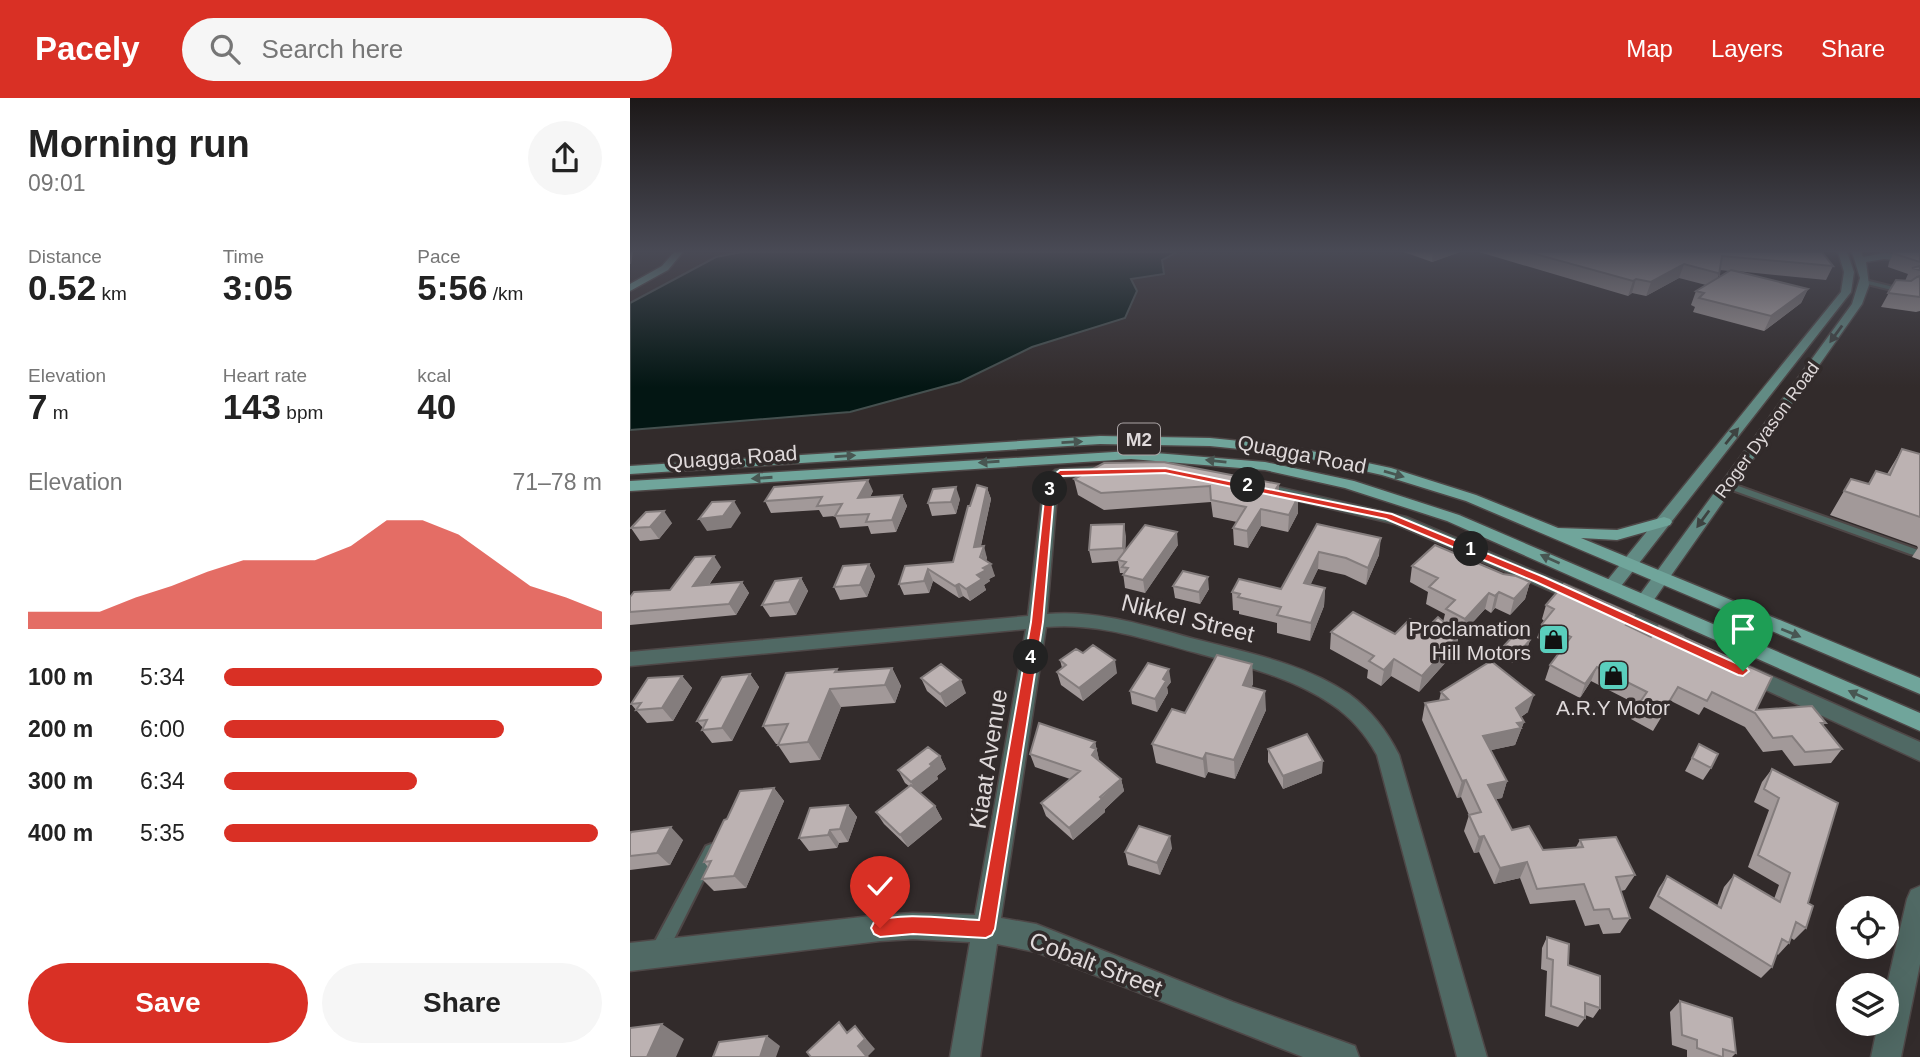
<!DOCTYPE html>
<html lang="en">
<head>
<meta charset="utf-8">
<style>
  :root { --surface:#fff; --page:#f6f6f6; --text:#222; --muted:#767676; --accent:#d93025 }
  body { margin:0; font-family:Helvetica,sans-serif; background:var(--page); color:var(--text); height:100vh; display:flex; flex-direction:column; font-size:26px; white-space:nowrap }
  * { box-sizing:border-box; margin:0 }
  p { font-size:23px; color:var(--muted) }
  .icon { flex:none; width:38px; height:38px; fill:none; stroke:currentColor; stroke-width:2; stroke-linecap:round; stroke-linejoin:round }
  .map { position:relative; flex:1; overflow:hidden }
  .drawer { display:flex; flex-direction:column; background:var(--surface); width:630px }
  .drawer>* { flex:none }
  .fabs { position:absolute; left:1206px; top:798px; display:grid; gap:14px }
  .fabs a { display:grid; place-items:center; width:63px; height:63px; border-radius:50%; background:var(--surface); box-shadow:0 7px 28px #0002; font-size:35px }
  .pin { position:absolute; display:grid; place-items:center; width:60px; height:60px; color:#fff; margin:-72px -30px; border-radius:50% 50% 50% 0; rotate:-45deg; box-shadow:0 0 7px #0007 }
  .pin .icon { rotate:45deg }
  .km { position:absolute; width:35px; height:35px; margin:-18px; border-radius:50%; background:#222; color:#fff; font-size:19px; line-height:35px; text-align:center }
  .round { display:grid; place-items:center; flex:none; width:74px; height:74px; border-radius:37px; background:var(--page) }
  .summary { display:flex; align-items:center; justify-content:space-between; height:119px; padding:0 28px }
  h1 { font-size:38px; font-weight:800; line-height:52px }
  .figures { display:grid; grid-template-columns:repeat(3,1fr); gap:10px; height:119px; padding:7px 28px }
  .figures div { display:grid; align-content:center }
  .figures b { font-size:35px; font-weight:800 }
  .figures small { font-size:19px; font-weight:400 }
  .figures p { font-size:19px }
  .chart { height:196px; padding:14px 28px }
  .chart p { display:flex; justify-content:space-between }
  .chart svg { width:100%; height:126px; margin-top:7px; fill:var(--accent); opacity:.7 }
  .cta { display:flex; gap:14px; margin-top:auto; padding:14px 28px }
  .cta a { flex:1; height:80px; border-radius:42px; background:var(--accent); color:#fff; font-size:28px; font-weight:800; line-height:80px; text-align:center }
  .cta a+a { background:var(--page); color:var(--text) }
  ul { padding:0 28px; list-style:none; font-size:23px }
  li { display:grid; grid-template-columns:112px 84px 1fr; align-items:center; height:52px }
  li i { height:18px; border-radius:9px; background:var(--accent) }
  header { display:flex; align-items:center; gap:42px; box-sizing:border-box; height:98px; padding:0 35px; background:var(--accent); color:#fff }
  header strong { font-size:33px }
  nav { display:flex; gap:38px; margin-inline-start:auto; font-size:24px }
  .search { width:490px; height:63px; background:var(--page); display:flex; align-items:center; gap:18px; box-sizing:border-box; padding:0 24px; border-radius:38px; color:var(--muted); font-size:26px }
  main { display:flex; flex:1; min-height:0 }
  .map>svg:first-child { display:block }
  .water { fill:#031613; stroke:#45504f; stroke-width:2 }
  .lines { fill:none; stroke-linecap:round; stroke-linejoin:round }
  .lane-casing { stroke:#4e4747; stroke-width:4 }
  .street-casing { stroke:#4e4747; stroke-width:3 }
  .secondary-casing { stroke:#4e4747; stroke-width:3 }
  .primary-casing { stroke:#4e4747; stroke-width:3 }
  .lane { fill:#506964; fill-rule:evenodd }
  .street { fill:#506964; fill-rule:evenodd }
  .secondary { fill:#628b84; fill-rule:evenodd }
  .primary { fill:#70a59b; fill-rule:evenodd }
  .wall { fill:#a29999; fill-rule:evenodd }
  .shaded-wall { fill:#847d7d }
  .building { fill:#bcb2b2; stroke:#847d7d; stroke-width:2 }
  .oneway { fill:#3e4341 }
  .oneway2 { fill:#485652 }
  .route { fill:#d93025; stroke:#fff; stroke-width:2 }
  .labels { text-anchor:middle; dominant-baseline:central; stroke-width:7; stroke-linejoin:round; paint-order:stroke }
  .far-street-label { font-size:18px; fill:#dfd9da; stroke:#322b2b }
  .shield { fill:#322b2b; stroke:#aba5a6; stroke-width:2 }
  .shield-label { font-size:19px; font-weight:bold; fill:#dfd9da }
  .street-label { font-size:21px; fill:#dfd9da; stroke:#322b2b }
  .poi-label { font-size:21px; fill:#dfd9da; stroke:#322b2b; text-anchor:end }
  .near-street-label { font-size:24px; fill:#dfd9da; stroke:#322b2b }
</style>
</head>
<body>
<header>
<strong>Pacely</strong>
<div class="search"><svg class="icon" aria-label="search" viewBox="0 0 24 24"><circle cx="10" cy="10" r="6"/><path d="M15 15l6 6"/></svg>Search here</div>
<nav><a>Map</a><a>Layers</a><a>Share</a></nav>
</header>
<main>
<section class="drawer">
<div class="summary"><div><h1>Morning run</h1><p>09:01</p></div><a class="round"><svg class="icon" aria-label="share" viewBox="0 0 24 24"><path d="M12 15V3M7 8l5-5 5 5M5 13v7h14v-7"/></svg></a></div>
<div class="figures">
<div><p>Distance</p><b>0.52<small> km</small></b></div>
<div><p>Time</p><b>3:05</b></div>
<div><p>Pace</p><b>5:56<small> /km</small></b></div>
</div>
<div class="figures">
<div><p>Elevation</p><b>7<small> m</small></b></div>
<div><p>Heart rate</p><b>143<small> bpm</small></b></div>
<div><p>kcal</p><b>40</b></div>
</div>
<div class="chart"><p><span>Elevation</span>71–78 m</p>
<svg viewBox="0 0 160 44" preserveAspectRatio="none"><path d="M0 44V38L10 38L20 38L30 33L40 29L50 24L60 20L70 20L80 20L90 15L100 6L110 6L120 11L130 20L140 29L150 33L160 38V44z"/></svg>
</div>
<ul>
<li><b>100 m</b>5:34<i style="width:100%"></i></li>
<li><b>200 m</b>6:00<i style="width:74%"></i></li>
<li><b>300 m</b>6:34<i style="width:51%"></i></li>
<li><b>400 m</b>5:35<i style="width:99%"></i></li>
</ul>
<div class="cta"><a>Save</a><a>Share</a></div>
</section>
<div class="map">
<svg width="1290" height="959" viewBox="0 0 1290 959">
  <rect width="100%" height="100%" fill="#322b2b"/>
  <path class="water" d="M112,154H547L532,162L534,176L501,181L507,193L495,220L402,249L330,284L220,314L0,332V205L86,159Z"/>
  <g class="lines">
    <defs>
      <path id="lane" d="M1235,182L1276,192L1277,193L1274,195L1233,185V183Z
        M1097,384L1288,452L1289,454L1284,457L1280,456L1094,389L1092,387L1094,385Z
        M81,746L86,748L88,753L35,859L29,861L23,859L21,853L23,847L76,748Z"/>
      <path id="street" d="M482,368L487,369L489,372L487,375L434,379L428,384L417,516C468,511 520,529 569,542C619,555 675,566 719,596C741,612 757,633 769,657L857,959H827L747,657C736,637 721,619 701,606C661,579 613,568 567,555C518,542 467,524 416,529L371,820L406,826L603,904L714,944L725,948L729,959H673L406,854L367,846L350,959H320L340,844L283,841L250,843L0,873V845L250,817L283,815L345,817L396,531L0,568V554L398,518L414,383L425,372L430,371Z
        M627,384L776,419L956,495L959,499L956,503H944L765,426L622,392L619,389Z
        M979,506L1053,538L1056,543L1053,548H1039L973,516L970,512L973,508Z
        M1119,568L1290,644V663L1112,581L1109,576L1112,571Z
        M1290,788V866L1271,959H1241L1248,926H1256V891L1277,801L1281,792Z"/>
      <path id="secondary" d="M1208,154H1217L1224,174L1221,194L988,492H976L973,488L976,484L1211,194L1214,174Z
        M1222,154H1231L1233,159L1254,155L1290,158V164L1254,161L1236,164L1239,187L1232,206L1021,506H1009L1006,502L1009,498L1222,206L1230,180Z"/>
      <path id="primary" d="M44,154H53L38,172L0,193V186L32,168Z
        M470,338L580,340L658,348L761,370L846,397L928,430L987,432L1034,419L1040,421L1042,424L1040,427L987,442L951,440L1290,580V596L836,403L752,377L658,356L580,348L470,346L0,376V368Z
        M501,353L635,364L724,383L829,417L1290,615V633L817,423L715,390L635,372L501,361L0,393V383Z"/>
    </defs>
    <use href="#lane" class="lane-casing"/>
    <use href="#street" class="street-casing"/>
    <use href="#secondary" class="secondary-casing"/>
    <use href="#primary" class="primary-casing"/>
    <use href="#lane" class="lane"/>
    <use href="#street" class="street"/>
    <use href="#secondary" class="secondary"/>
    <use href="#primary" class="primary"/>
  </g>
  <path class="wall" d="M774,154H830L802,164Z
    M849,154H1192L1203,168L1196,182L1106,173L1178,191L1171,205L1134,233L1063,214L1065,209L1061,207L1066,193L1076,187L1049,180L1016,198L1002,195L998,198ZM1090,172L1099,173L1088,180Z
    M1264,154H1290V213L1286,214L1251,209L1266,182L1275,183L1278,176L1258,169L1259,164Z
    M1272,351L1290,356V462L1282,459L1288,450L1287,448L1200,417L1221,381L1238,386L1246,373L1257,376Z
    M444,381L649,386V395L668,399V415L658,434L631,428L618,450L604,447L603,430L607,424L583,419L581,404L474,412L448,397Z
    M357,390L361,401L351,448L357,460L356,463L365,478L359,481L360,483L354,487L356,492L340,503L333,498L329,500L303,483L299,495L274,497L269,486L275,468L323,464Z
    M243,393L240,399L272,397L277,408L266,434L241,436L238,428L210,430L205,418L193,419L189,412L141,415L135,403Z
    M330,401L326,416L302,418L298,405Z
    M42,425L29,441L10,443L1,430Z
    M687,426L749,457L736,487L715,477L688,471L680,487L695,490L694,508L680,543L647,535V525L609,516V513L603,512L602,494L651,491Z
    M496,438L495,452L548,447L515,495L495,490L493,475H490L488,463L462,465L459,452Z
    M239,466L245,478L237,499L210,502L204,489Z
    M782,468L873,476L900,484L895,501L880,517L865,510L861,515L855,511L831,537L826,534L829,537L825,554L789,594L761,578L751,588L737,580L738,572L700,551L701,534L765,536L797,530L813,524L815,516L796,506L798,494L780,484Z
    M91,469L79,487L112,484L119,495L106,517L0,527V499L40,492Z
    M171,480L178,493L166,517L140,519L132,507Z
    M543,488L579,491L570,506L545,500Z
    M916,507L1004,517L998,528L1126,612L1196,625L1193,627L1212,651L1201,665L1164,668L1152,652L1133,654L1115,629L1074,609L1069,617L1041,603L1023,633L1001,621L1008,607L961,583L950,600L915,582L920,567L932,552L907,540L912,526L914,523L912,521Z
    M900,542L898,548L883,565L870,558L871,551Z
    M453,555L487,575L453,603L431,587L427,574L432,570L430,562Z
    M622,566L623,586L621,589L636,612L605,681L578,674L575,680L526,665L522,646L555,615Z
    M262,570L271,588L265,605L211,609L190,662L160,665L148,647V646H146L133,628L207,571L208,574Z
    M120,576L129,589L102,643L82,645L72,632L73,630L67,623Z
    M52,578L62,590L43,623L17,625L1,606Z
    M291,580L336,595L316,609L297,593Z
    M541,584L537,589L538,595L527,614L502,606L500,593Z
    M811,594L898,614L891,619L894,624L885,647L861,652L877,683L872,700L866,701L882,732L913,752L946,749L950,742L1005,777L995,792L991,793L1000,820L990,835L973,836L969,826L955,828L945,802L900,806L890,780L864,786L849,754L844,755L834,733L839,717L831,699L827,700L792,622L795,605L809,603Z
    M465,644L469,662L491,681L494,693L475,711V714L443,742L416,718L411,705L440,681L405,669L400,656Z
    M1069,646L1081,670L1073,682L1055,673Z
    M638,651L692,675L653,691L638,664Z
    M310,658L316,671L307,678L308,681L290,695L305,708L312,721L278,749L254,726L246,714L279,688L275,685L268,672Z
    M1142,671L1178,805L1176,830L1164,842L1161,840L1159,845L1148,857L1147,856L1142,869L1131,880L1019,810L1029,790L1037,778L1087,808L1094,789L1104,777L1144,801L1149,787L1118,769L1139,712L1124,704L1132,684Z
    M144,690L154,703L116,790L84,793L72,781L78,769L74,764L97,721Z
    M218,707L227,719L218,744L209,745L207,750L179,753L169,740Z
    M0,736L53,742L40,767L0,772Z
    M542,750L530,777L498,767L495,754Z
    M917,839L970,910L963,920L955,917V920L948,929L915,918L917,873L911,871L912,850Z
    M1050,903L1106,955L1102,959H1057V952L1042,947L1040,914Z"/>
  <path class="shaded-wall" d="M0,154H3L1,166H0Z
    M803,154H830L802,164Z
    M1054,166L1049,180L1016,198L1021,184Z
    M1006,181L1002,195L998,198L1003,183Z
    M1178,191L1171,205L1134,233L1141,218Z
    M238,382L243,393L234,412L228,400Z
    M649,386V402L644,394Z
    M326,389L330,401L326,416L321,404Z
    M357,390L361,401L348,460L344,449Z
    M272,397L277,408L266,434L262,422Z
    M668,399V415L658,434L659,417Z
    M104,403L111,415L101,430L77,433L69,421Z
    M631,411V428L618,450L617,433Z
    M34,413L42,425L29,441L20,429Z
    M494,426L496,438L495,462L493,450Z
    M547,434L548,447L515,495L513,482Z
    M751,440L749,457L736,487L738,470Z
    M354,448L357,460L354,470L361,466L365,478L359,481L360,483L354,487L356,492L340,503L336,491L347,477Z
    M689,454L688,471L673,503L674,485Z
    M84,458L91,469L70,499L63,488Z
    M239,466L245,478L237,499L230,487Z
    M298,471L303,483L299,495L294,483Z
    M578,479L579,491L570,506L569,494Z
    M171,480L178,493L166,517L159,504Z
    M112,484L119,495L106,517L99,506Z
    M900,484L895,501L880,517L884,501Z
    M329,486L333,498L329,500L325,488Z
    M695,490L694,508L680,543L681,525Z
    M869,494L865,510L861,515L865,498Z
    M859,495L855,511L831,537L835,521Z
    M829,537L825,554L789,594L792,578Z
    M900,542L898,548L883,565L885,559Z
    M764,561L761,578L751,588L754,572Z
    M485,562L487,575L453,603L449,590Z
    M622,566L623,586L614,606L613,587Z
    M967,569L961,583L950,600L955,586Z
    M262,570L271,588L265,605L255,587Z
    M539,571L541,584L537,589L538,595L527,614L525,601L533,581Z
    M120,576L129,589L102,643L92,630Z
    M52,578L62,590L43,623L32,610Z
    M331,582L336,595L316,609L310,596Z
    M200,591L211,609L190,662L178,644Z
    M635,593L636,612L605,681L604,662Z
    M904,597L898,614L880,626L886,610Z
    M894,624L885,647L848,655L853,638L887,625Z
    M465,644L468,657L469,663L462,657L461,649Z
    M576,655L578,674L575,680L573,661Z
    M310,658L316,671L307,678L308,681L288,697L281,684Z
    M693,663L692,675L653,691V678Z
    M491,681L494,693L475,711V714L443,742L439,730Z
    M836,682L831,699L827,700L832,683Z
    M877,683L872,700L853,704L858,687Z
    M144,690L154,703L116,790L104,778Z
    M218,707L227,719L218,744L210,731Z
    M305,708L312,721L278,749L270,737Z
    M41,729L53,742L40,767L27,755Z
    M200,732L209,745L207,750L198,737Z
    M540,738L542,750L530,777L527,765Z
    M854,738L849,754L844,755L849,739Z
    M897,764L890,780L864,786L870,770Z
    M32,926L54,941L46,959H17Z
    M225,928L245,951L238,958L239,959H237L228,948Z
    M137,938L150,948L146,959H130Z"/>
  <path class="building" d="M898,154H1192L1203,168L1092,158L1089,177L1088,175L1054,166L1021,184L1006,181L1003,183Z
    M1265,154H1290V164L1265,156Z
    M1290,168V172L1282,170Z
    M1101,172L1178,191L1141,218L1069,200L1074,195L1066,193Z
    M1290,178V199L1258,195L1266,182L1281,183L1287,179Z
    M1272,351L1290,356V419L1214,393L1221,381L1239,386L1246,373L1260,377Z
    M533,364L649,386L644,394L668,399L659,417L631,411L617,433L603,430L616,409L581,402L580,388L471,395L444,381L474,365Z
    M238,382L228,400L272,397L262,422L236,424L239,416L205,418L212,406L187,408L192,399L135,403L144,389Z
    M347,387L357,390L344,449L354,448L350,459L361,466L353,470L356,472L347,477L352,481L336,491L329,486L325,488L298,471L294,483L269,486L275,468L323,464L338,408H340Z
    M326,389L321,404L298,405L303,391Z
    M104,403L93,418L69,421L82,404Z
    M34,413L20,429L1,430L16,414Z
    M494,426L493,450L459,452L461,427Z
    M687,426L751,440L738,470L716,460L689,454L674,485L695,490L681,525L647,517L651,509L608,499L610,496L602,494L609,481L651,491Z
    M515,427L547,434L513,482L493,477L498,470L492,469L496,464L488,462Z
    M805,447L873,476L886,478L900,484L884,501L869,494L865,498L859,495L835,521L816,511L825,502L799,489L808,480L782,468Z
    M84,458L63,488L112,484L99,506L0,514V499L4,494L40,492L65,459Z
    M239,466L230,487L204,489L213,468Z
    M553,473L578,479L569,494L543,488Z
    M171,480L159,504L132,507L145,483Z
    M934,486L1004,517L996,527L1021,539L1029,528L1142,579L1126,612L1182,608L1196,625H1191L1212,651L1175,654L1162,638L1143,640L1125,615L1082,594L1077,603L1048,589L1030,619L1008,607L1017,594L967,569L955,586L920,567L941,539L912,526L924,511L916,507Z
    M723,514L765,536L780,521L797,530L808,519L829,537L792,578L764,561L754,572L739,563L744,558L701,534Z
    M886,535L900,542L885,559L871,551Z
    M463,547L485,562L449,590L427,574L436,567L430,562L446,551L453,555Z
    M587,557L622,566L613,587L635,593L604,662L576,655L573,661L522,646L542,611L555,615Z
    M861,563L904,597L886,610L894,624L887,625L891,630L853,638L877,683L858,687L882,732L899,728L913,752L953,749L950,742L986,739L1005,777L986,779L1000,820L983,821L979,811L964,812L954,786L907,791L897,764L870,770L854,738L849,739L839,717L851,714L836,682L832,683L795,605L818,601L811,594Z
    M518,565L539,571L533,581L536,583L525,601L500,593Z
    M311,566L331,582L310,596L291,580Z
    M262,570L255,587L200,591L178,644L148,647L158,626L133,628L156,575L207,571L205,574Z
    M120,576L92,630L72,632L77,622L67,623L92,579Z
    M52,578L32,610L6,612L11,605L1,606L18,580Z
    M409,625L465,644L461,649L466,651L462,657L491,681L470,699L472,701L439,730L411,705L450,673L400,656Z
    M677,636L693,663L653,678L638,651Z
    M1069,646L1088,656L1081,670L1062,660Z
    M298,649L310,658L300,666L302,668L281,684L268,672Z
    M1142,671L1208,705L1178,805L1183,808L1176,830L1166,824L1159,845L1152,841L1142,869L1028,798L1037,778L1091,810L1104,777L1150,804L1160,775L1128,757L1149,700L1134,691Z
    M281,687L305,708L270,737L246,714Z
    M144,690L104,778L72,781L81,763L74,764L94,722L97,721L110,693Z
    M218,707L210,731L200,732L198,737L169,740L180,710Z
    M509,728L540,738L527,765L495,754Z
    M41,729L27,755L0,758V736L1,734Z
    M917,839L939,846L938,867L970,878V910L955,905V920L921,908L923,862L917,860Z
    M1050,903L1102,920L1106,955L1093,951V959H1092L1067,950V942L1052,937Z
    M209,924L217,935L225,928L235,941L228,948L237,959H181L177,954Z
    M32,926L17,959H0V930Z
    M137,938L130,959H83L89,944Z"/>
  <defs><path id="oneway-solid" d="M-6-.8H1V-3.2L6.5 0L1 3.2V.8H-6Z" transform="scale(1.75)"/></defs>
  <g class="oneway">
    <use href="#oneway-solid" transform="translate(1206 236) rotate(126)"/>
    <use href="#oneway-solid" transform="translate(1102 338) rotate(-51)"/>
    <use href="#oneway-solid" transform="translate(1073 421) rotate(126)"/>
  </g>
  <g class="oneway2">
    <use href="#oneway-solid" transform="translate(442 344) rotate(-3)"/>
    <use href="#oneway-solid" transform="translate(215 358) rotate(-4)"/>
    <use href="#oneway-solid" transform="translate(586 363) rotate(-174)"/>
    <use href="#oneway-solid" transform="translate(359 364) rotate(176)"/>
    <use href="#oneway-solid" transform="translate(764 376) rotate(16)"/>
    <use href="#oneway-solid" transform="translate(132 380) rotate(176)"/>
    <use href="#oneway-solid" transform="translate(920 461) rotate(-156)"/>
    <use href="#oneway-solid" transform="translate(1161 535) rotate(22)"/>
    <use href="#oneway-solid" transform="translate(1228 597) rotate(-156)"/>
  </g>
  <linearGradient id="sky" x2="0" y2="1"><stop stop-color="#1c1818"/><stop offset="0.53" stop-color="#494a55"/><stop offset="1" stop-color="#494a55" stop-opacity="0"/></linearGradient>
  <rect width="1290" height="289" fill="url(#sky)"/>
  <path class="route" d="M535,370L762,416L914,479L1117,570L1119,573L1113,578L1108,577L906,484L756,421L535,375L432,378L425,384L413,524L365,831L362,837L356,840L283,836L250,839L244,836L241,830L244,824C270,813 320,821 349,822L401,524L416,383L430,372Z"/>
  <defs>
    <symbol id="shop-square" viewBox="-11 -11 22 22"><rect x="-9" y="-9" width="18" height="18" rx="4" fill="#5acebd" stroke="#322b2b"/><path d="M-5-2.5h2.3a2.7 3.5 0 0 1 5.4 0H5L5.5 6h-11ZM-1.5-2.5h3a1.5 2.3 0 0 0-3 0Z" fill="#111"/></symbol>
  </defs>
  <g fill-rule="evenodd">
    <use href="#shop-square" x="906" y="524" width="35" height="35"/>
    <use href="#shop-square" x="966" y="560" width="35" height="35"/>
  </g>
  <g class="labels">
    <g class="far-street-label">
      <text transform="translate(1137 332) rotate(-54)">Roger Dyason Road</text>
    </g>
    <rect class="shield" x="488" y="325.5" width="42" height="31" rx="5"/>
    <g class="shield-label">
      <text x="509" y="341">M2</text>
    </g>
    <g class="street-label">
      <text transform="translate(672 356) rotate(11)">Quagga Road</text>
      <text transform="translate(102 359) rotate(-4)">Quagga Road</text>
    </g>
    <g class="poi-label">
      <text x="901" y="530">Proclamation<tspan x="901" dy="24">Hill Motors</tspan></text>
      <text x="983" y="609" text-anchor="middle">A.R.Y Motor</text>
    </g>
    <g class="near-street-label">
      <text transform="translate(558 520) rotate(14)">Nikkel Street</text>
      <text transform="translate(358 661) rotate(-81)">Kiaat Avenue</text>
      <text transform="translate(466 866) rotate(21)">Cobalt Street</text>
    </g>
  </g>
</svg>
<div class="fabs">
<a><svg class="icon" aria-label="locate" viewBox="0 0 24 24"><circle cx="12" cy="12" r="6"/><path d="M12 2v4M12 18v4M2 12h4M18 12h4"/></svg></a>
<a><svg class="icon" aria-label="layers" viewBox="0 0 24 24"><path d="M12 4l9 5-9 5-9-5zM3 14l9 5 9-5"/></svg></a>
</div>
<div class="pin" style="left:1113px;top:573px;background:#1e9e55"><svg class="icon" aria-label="arrive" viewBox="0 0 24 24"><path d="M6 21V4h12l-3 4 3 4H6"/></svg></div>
<div class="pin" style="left:250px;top:830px;background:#d93025"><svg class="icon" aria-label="check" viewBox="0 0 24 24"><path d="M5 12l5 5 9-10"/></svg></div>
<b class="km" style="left:841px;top:451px">1</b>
<b class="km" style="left:618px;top:387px">2</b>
<b class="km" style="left:420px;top:391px">3</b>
<b class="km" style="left:401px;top:559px">4</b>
</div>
</main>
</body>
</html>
